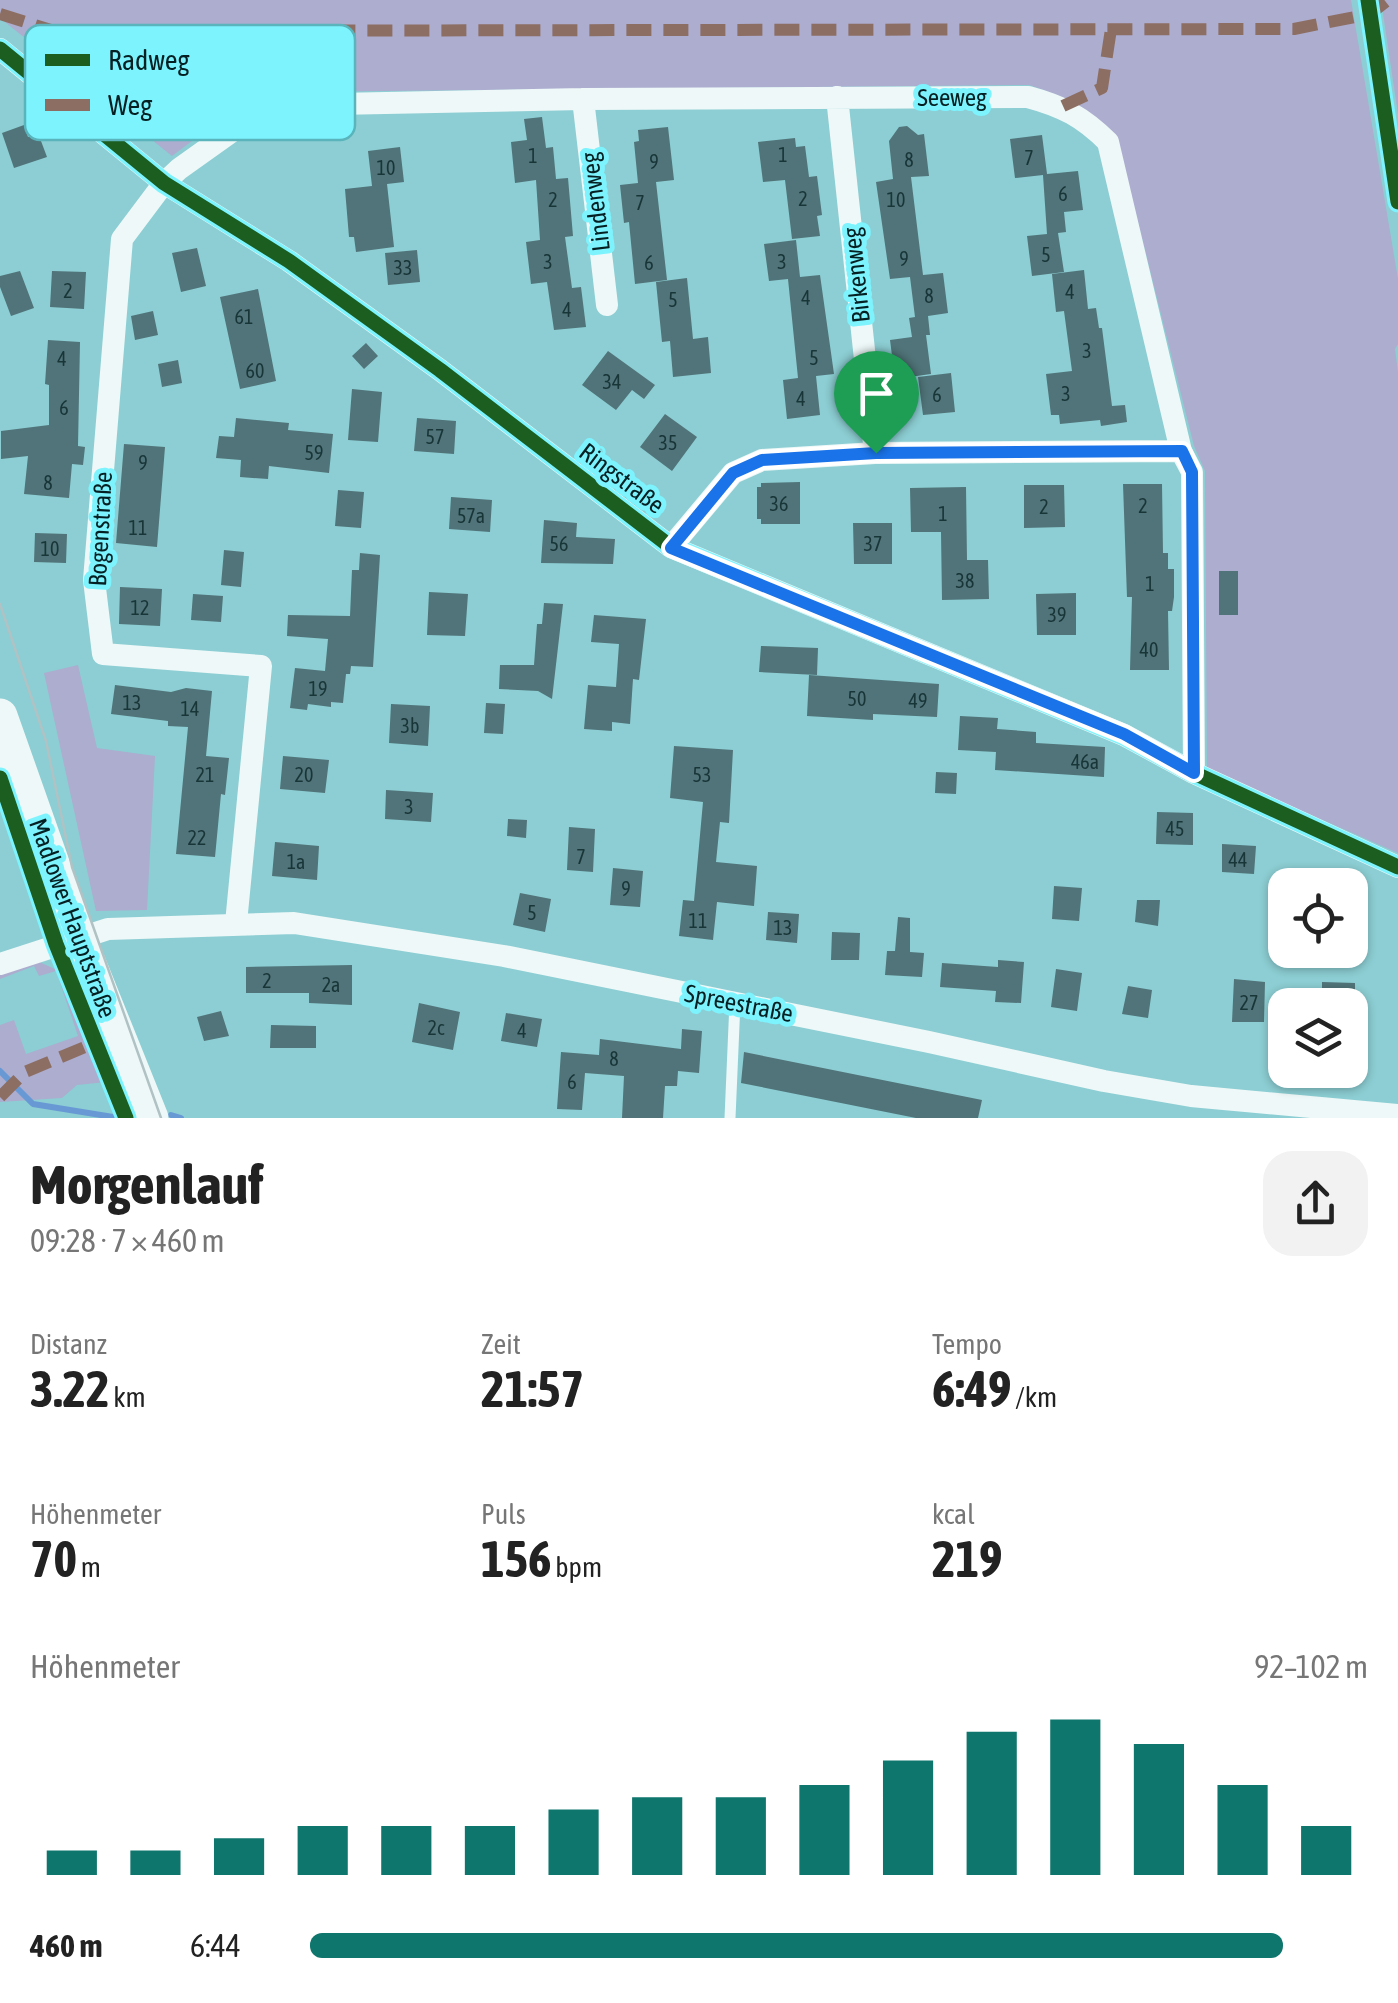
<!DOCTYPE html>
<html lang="de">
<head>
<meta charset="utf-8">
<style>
  :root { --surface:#fff; --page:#f2f2f2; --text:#222; --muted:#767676; --accent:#0f766e }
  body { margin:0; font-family:"Asap Condensed",sans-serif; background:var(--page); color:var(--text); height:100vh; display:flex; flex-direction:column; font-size:38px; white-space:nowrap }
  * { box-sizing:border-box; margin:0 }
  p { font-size:32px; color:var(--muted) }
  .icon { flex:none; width:55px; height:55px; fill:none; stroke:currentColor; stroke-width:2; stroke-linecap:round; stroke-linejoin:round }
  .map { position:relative; height:1118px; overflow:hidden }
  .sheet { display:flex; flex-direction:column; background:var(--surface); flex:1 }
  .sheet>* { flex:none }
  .buttons { position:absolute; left:1268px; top:868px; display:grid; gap:20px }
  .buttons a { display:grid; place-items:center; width:100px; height:100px; border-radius:20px; background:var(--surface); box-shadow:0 2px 8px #0004; font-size:50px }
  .pin { position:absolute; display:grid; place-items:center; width:85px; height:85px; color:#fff; margin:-102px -42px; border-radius:50% 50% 50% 0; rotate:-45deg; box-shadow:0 0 10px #0007 }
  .pin .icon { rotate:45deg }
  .round { display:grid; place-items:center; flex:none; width:105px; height:105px; border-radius:30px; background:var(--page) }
  .headline { display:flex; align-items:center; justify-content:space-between; height:170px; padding:0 30px }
  h1 { font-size:55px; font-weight:700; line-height:75px }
  .metrics { display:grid; grid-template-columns:repeat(3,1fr); gap:15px; height:170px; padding:10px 30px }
  .metrics div { display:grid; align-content:center }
  .metrics b { font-size:50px; font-weight:700 }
  .metrics small { font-size:28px; font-weight:400 }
  .metrics p { font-size:28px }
  .chart { height:280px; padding:20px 30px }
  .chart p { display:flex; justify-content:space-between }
  .chart svg { width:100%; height:180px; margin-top:10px; stroke:var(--accent); stroke-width:6 }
  ul { padding:0 30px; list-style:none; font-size:32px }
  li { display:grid; grid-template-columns:160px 120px 1fr; align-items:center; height:75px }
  li i { height:25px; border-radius:12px; background:var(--accent) }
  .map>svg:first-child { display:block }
  .green { fill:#acadcf }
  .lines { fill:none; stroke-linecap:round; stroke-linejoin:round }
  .stream { stroke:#6899d5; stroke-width:6 }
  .building { fill:#507479 }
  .lane { stroke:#eef8f8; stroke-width:11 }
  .street { stroke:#eef8f8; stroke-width:22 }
  .primary { stroke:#eef8f8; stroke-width:35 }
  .tram { stroke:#b0c2c4; stroke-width:2.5 }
  .quiet { stroke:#8d6e63; stroke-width:12; stroke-dasharray:25 12; stroke-linecap:butt }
  .cycleway-casing { stroke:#7df3fe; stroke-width:21 }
  .cycleway { stroke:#1b5e20; stroke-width:15 }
  .route-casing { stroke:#fff; stroke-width:20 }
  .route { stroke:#1a73e8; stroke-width:12 }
  .labels { text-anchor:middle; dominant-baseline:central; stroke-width:10; stroke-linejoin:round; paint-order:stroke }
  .number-label { font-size:20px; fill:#183538 }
  .street-label { font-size:25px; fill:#052022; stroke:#7df3fe }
  .key { fill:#7df3fe; stroke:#59b4bc; stroke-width:2.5 }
  .key-label { font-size:28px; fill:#052022 }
</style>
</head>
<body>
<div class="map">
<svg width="1398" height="1118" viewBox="0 0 1398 1118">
  <rect width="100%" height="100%" fill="#8cced3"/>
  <path class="green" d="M0,0H1351L1398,279V344L1395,349L1398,373V853L1207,769L1205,471L1194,446L1117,138C1085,107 1071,99 1029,85L280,92L232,111L172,156L0,18Z
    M1381,0H1398V114Z
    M78,665L97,748L155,756L147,910L96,911L44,673Z
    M39,962L62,972L85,1034L89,1033L106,1082L77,1085L62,1098L0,1102V1025L14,1020L26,1054L78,1036L56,971L39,976L34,966L0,979V973Z"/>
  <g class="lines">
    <path class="stream" d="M0,1071L33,1104L113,1117
      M171,1115L181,1118"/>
  </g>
  <path class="building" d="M542,117L546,148L553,147L556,179L568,178L573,236L565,237L572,288L581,287L586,327L554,330L547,282L531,284L526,242L540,240L536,180L515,183L511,142L527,140L524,119Z
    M24,125L28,137L38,133L47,157L14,168L2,133Z
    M907,126L918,135L924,134L929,176L911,177L923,275L943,273L948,313L928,316L930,335H926L931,374L895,379L890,340L912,337L909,318L915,317L910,277L890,279L876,182L893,179L889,141L899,127Z
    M668,127L674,180L656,182L667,280L635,284L629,222L624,223L620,185L638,183L634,142L639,141L638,130Z
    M1042,135L1047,174L1078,171L1083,210L1064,212L1066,232L1058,233L1064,272L1032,276L1027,236L1047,234L1043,175L1015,178L1010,139Z
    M795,138L796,147L805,146L809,177L817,176L822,215L817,216L820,236L792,239L785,180L763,182L758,142Z
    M400,147L404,182L387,184L394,247L356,252L354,237H349L345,189L372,186L368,151Z
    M796,240L800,277L820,275L834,374L816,376L820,415L787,419L783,380L798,378L788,279L769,281L764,244Z
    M197,248L206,286L181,292L172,253Z
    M417,250L420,282L388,285L385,253Z
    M1084,270L1088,309L1096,308L1099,328H1102L1112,406L1125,405L1127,422L1101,426L1100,420L1060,424L1059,415H1051L1046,374L1072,371L1064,311L1056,312L1052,274Z
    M20,271L34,308L11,316L0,287V276Z
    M52,271L86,272L84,309L50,307Z
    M687,278L693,339L708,337L711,373L673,377L670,341L662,342L656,282Z
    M258,289L276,381L240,389L220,297Z
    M153,311L158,335L135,340L131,316Z
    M48,340L80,342L78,446L85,447L83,465L72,464L69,498L24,494L28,456L1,459V431L49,425V385L45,384Z
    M366,343L378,356L364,369L352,356Z
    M608,351L655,385L644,399L632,390L616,410L582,385Z
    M178,360L182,383L162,387L158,364Z
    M951,373L955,412L923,415L918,377Z
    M352,389L382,392L378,442L348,440Z
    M665,414L697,437L672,471L640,447Z
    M236,418L289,423L288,430L333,434L329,473L269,466L268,479L240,477L241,460L216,458L219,436L234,437Z
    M417,418L456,421L454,454L414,451Z
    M124,444L165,447L157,547L116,543Z
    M800,482V524H761V519H757V487H761V483Z
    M1123,484H1162L1163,553H1168V569H1174V597L1172,611H1168L1169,670H1130L1132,597H1127Z
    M1024,485H1064L1065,527L1024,528Z
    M966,487L967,560H988L989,599L942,600L941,532H911L910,488Z
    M338,490L364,492L361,528L335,526Z
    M451,497L492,500L490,532L449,529Z
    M544,520L577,523L576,537L615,539L613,564L541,563Z
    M853,523H892V564H854Z
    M35,533L67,534L66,563L34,562Z
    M224,550L244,552L241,587L221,585Z
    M360,553L380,555L373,667L351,666L350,674H346L343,703L331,702V707L308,704L307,710L290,708L295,668L325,671L328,639L287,636L288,615L350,616L352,570H359Z
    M1219,571H1238V615H1219Z
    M120,587L162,589L160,626L119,624Z
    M429,592L468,594L465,636L427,635Z
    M1076,593V635H1037L1036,594Z
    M193,594L223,596L221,622L191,620Z
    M544,603L563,604L552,699L538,691L499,689L500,665H534L537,624H542Z
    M594,615L646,619L639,680L633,679L630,724L612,722V731L584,729L588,685L616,687L619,644L591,642Z
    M761,646L818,648L817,675L759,672Z
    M809,675L939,684L937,717L873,714V720L807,716Z
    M115,685L171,692L186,688L212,691L206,756L229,758L225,795L221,794L215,857L176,854L188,727L168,726V721L111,714Z
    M486,703L505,704L503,734L484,733Z
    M391,704L430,706L428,746L389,743Z
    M960,716L998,718L997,729L1036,732V743L1105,747L1104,777L995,770L996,752L958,750Z
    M674,746L733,750L729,823L720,822L716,862L757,866L754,906L717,902L713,940L679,936L683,900L694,901L703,802L670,798Z
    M283,756L329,760L325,793L280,789Z
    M936,772L957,773L956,794L935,793Z
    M386,790L433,793L431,822L385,819Z
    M1157,812L1193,813V845L1156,844Z
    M508,819L527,820L526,838L507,836Z
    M569,827L595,829L593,872L567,870Z
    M275,842L319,846L317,880L272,876Z
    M1222,844L1256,846L1254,874L1222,872Z
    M613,868L643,871L640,907L610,905Z
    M1054,886L1082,888L1079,921L1052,919Z
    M520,893L551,899L545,932L513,925Z
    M1137,900H1160L1158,926L1135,922Z
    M768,912L799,914L797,943L766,940Z
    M898,917L910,918V952L924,953L922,977L885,975L887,951H895Z
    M832,932L860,933L859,960H831Z
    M998,960L1024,962L1021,1003L995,1002L996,991L940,987L942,963L998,967Z
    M352,965V1005L309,1003V993H246V967Z
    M1056,969L1082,973L1077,1011L1051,1007Z
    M1234,979L1265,982L1264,1022H1232Z
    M1322,982L1355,983V1005H1322Z
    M1128,986L1152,990L1148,1018L1122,1014Z
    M419,1003L460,1012L453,1050L412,1042Z
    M221,1011L229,1036L204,1041L197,1017Z
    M506,1013L542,1019L537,1047L501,1041Z
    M271,1025L316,1026V1048H270Z
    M682,1029L702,1031L699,1073L678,1071L677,1086H665L663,1118H622L624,1076L585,1073L582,1110L557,1109L561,1052L599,1055L600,1039L681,1049Z
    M744,1052L982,1100L978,1118H916L741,1083Z"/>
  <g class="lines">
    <path class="lane" d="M1368,0L1398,202
      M730,1118L735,1002"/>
    <path class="street" d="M0,49L164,183L289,261L440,370L671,547L1124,735L1194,773L1398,867
      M837,97L875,453
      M583,99L607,305
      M671,547L733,473L762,460L875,453L1181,451
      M236,923L261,666L103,654L94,580L122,239L164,183L179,169L245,122L286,105L583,99L1028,97C1062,106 1083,117 1108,142L1181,451L1192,472L1194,773
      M0,964L108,929L294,923L504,956L929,1042L1104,1081L1191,1096L1398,1115"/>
    <path class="primary" d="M0,716L78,937L151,1118"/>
    <path class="tram" d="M0,604L46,741L72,867L161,1118"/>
    <path class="quiet" d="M0,14L54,31L1294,29L1370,14L1388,0
      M1063,106L1102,88L1111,29
      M0,1097L25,1072L97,1042"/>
    <defs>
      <path id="cycleway" d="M1368,0L1398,202
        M0,49L164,183L289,261L440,370L671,547L1124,735L1194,773L1398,867
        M0,778L56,944L126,1118"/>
    </defs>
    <use href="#cycleway" class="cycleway-casing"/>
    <use href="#cycleway" class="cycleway"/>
  </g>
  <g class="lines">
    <defs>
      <path id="route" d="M1182,451L1192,472L1194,773L1124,734L671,548L733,473L762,460L876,453Z"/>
    </defs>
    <use href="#route" class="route-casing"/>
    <use href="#route" class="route"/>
  </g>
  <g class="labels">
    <g class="number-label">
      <text x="783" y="154">1</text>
      <text x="533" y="155">1</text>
      <text x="1029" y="157">7</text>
      <text x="909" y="159">8</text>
      <text x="654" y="161">9</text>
      <text x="386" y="167">10</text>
      <text x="1063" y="193">6</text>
      <text x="803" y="198">2</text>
      <text x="553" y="199">2</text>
      <text x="896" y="199">10</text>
      <text x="640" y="202">7</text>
      <text x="1046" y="254">5</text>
      <text x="904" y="258">9</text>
      <text x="548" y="261">3</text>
      <text x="782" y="261">3</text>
      <text x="649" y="262">6</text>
      <text x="403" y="267">33</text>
      <text x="68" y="290">2</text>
      <text x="1070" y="291">4</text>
      <text x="929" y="295">8</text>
      <text x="806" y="297">4</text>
      <text x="673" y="299">5</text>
      <text x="567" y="309">4</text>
      <text x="244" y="316">61</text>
      <text x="1087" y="350">3</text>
      <text x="814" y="357">5</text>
      <text x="62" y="358">4</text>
      <text x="255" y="370">60</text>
      <text x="612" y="381">34</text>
      <text x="1066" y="393">3</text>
      <text x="937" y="394">6</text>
      <text x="801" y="398">4</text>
      <text x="64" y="407">6</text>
      <text x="435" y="436">57</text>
      <text x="668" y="442">35</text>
      <text x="314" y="452">59</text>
      <text x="143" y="462">9</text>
      <text x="48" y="482">8</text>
      <text x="779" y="503">36</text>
      <text x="1143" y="505">2</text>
      <text x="1044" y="506">2</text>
      <text x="943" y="513">1</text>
      <text x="471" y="515">57a</text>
      <text x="138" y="527">11</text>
      <text x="559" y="543">56</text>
      <text x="873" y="543">37</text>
      <text x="50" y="548">10</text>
      <text x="965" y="580">38</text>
      <text x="1150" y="583">1</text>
      <text x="140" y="607">12</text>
      <text x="1057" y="614">39</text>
      <text x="1149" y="649">40</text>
      <text x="318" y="688">19</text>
      <text x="857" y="698">50</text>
      <text x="918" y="700">49</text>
      <text x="132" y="702">13</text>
      <text x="190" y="708">14</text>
      <text x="410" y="725">3b</text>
      <text x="1085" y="761">46a</text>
      <text x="205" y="774">21</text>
      <text x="304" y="774">20</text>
      <text x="702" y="774">53</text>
      <text x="409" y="806">3</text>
      <text x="1175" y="828">45</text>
      <text x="197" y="837">22</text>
      <text x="581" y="856">7</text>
      <text x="1238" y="859">44</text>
      <text x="296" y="861">1a</text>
      <text x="626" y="888">9</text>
      <text x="532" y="912">5</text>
      <text x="698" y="920">11</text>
      <text x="783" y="927">13</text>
      <text x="267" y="980">2</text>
      <text x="331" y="984">2a</text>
      <text x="1249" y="1002">27</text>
      <text x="436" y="1027">2c</text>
      <text x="522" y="1030">4</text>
      <text x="614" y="1058">8</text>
      <text x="572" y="1081">6</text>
    </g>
    <g class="street-label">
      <text x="952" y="97">Seeweg</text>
      <text transform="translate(595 202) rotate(-97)">Lindenweg</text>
      <text transform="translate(856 275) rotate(-96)">Birkenweg</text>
      <text transform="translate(622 478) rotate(37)">Ringstraße</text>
      <text transform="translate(100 529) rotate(-87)">Bogenstraße</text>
      <text transform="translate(73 918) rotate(70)">Madlower Hauptstraße</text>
      <text transform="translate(739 1003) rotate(11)">Spreestraße</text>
    </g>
  </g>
  <rect x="25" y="25" width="330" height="115" rx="15" class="key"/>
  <rect x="45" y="54" width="45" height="12" fill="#1b5e20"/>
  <rect x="45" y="99" width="45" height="12" fill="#8d6e63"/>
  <g class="key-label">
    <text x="108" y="70">Radweg</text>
    <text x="108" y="115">Weg</text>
  </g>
</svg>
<div class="buttons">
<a><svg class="icon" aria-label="locate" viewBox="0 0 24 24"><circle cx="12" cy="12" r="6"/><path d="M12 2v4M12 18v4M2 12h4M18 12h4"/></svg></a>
<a><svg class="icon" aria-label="layers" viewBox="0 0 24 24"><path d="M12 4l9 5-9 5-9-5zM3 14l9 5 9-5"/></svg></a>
</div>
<div class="pin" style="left:876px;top:453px;background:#1e9e55"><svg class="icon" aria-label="arrive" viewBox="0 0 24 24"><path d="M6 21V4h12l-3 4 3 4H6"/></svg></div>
</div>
<section class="sheet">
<div class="headline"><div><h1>Morgenlauf</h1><p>09:28 · 7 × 460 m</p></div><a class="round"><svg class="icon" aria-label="share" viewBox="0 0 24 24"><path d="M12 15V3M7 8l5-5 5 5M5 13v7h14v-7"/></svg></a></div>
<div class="metrics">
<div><p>Distanz</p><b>3.22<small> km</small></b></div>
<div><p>Zeit</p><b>21:57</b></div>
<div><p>Tempo</p><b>6:49<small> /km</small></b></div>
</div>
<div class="metrics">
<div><p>Höhenmeter</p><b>70<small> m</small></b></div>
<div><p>Puls</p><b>156<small> bpm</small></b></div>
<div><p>kcal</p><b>219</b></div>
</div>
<div class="chart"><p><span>Höhenmeter</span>92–102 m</p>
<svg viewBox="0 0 160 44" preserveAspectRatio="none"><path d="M5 44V38M15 44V38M25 44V35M35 44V32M45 44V32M55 44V32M65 44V28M75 44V25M85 44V25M95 44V22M105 44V16M115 44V9M125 44V6M135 44V12M145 44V22M155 44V32"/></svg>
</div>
<ul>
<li><b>460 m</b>6:44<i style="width:92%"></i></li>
</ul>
</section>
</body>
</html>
